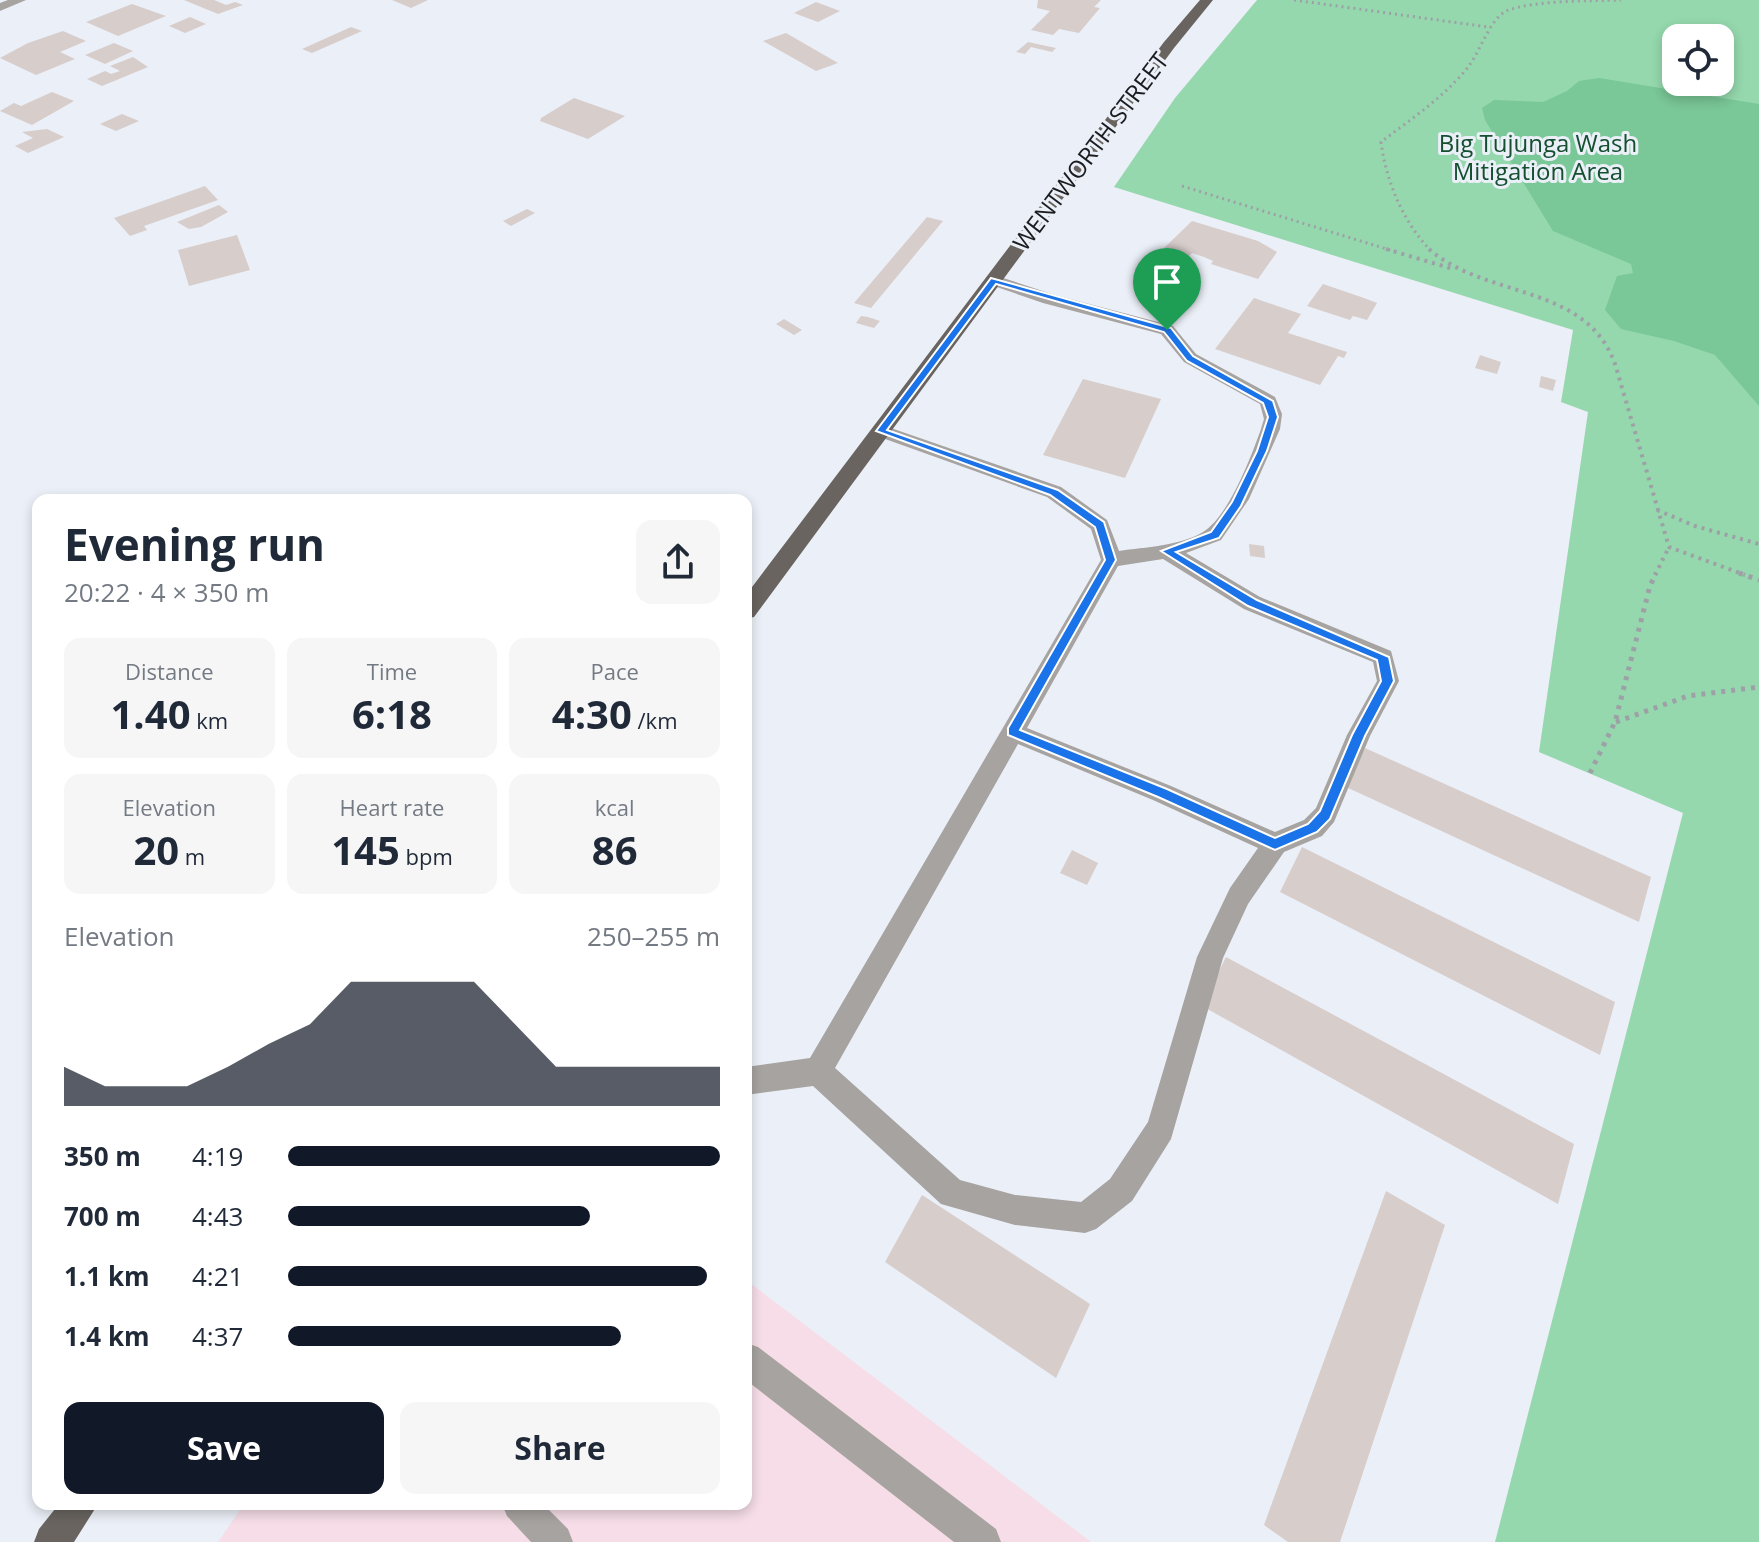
<!DOCTYPE html>
<html lang="en">
<head>
<meta charset="utf-8">
<style>
  :root { --surface:#fff; --page:#f6f6f7; --text:#1f2937; --muted:#747a83; --accent:#111827 }
  body { margin:0; font-family:"Open Sans",sans-serif; background:var(--page); color:var(--text); height:100vh; display:flex; flex-direction:column; font-size:30px; white-space:nowrap }
  * { box-sizing:border-box; margin:0 }
  p { font-size:26px; color:var(--muted) }
  .icon { flex:none; width:44px; height:44px; fill:none; stroke:currentColor; stroke-width:2; stroke-linecap:round; stroke-linejoin:round }
  .map { position:relative; flex:1; overflow:hidden }
  .details { position:absolute; left:32px; top:494px; width:720px; height:1016px; display:flex; flex-direction:column; background:var(--surface); border-radius:16px; box-shadow:0 4px 12px #0003 }
  .details>* { flex:none }
  .tools { position:absolute; left:1662px; top:24px; display:grid; gap:16px }
  .tools a { display:grid; place-items:center; width:72px; height:72px; border-radius:16px; background:var(--surface); box-shadow:0 4px 12px #0003; font-size:40px }
  .pin { position:absolute; display:grid; place-items:center; width:68px; height:68px; color:#fff; margin:-82px -34px; border-radius:50% 50% 50% 0; rotate:-45deg; box-shadow:0 0 8px #0007 }
  .pin .icon { rotate:45deg }
  .round { display:grid; place-items:center; flex:none; width:84px; height:84px; border-radius:16px; background:var(--page) }
  .summary { display:flex; align-items:center; justify-content:space-between; height:136px; padding:0 32px }
  h1 { font-size:44px; font-weight:700; line-height:60px }
  .metrics { display:grid; grid-template-columns:repeat(3,1fr); gap:12px; height:136px; padding:8px 32px }
  .metrics div { display:grid; align-content:center; border-radius:16px; background:var(--page); text-align:center }
  .metrics b { font-size:40px; font-weight:700 }
  .metrics small { font-size:22px; font-weight:400 }
  .metrics p { font-size:22px }
  .chart { height:224px; padding:16px 32px }
  .chart p { display:flex; justify-content:space-between }
  .chart svg { width:100%; height:144px; margin-top:8px; fill:var(--accent); opacity:.7 }
  .primary-button { display:flex; gap:16px; margin-top:auto; padding:16px 32px }
  .primary-button a { flex:1; height:92px; border-radius:16px; background:var(--accent); color:#fff; font-size:32px; font-weight:700; line-height:92px; text-align:center }
  .primary-button a+a { background:var(--page); color:var(--text) }
  ul { padding:0 32px; list-style:none; font-size:26px }
  li { display:grid; grid-template-columns:128px 96px 1fr; align-items:center; height:60px }
  li i { height:20px; border-radius:10px; background:var(--accent) }
  .map>svg:first-child { display:block }
  .industrial { fill:#f6dde7 }
  .green { fill:#95d8ad; fill-rule:evenodd }
  .forest { fill:#7ac797 }
  .building { fill:#d7cdcb }
  .lines { fill:none; stroke-linecap:round; stroke-linejoin:round }
  .path-far2 { stroke:#9da0a6; stroke-width:3; stroke-dasharray:2 4; stroke-linecap:butt }
  .path-far1 { stroke:#9da0a6; stroke-width:4; stroke-dasharray:3 5; stroke-linecap:butt }
  .path { stroke:#9da0a6; stroke-width:5; stroke-dasharray:4 6; stroke-linecap:butt }
  .minor { fill:#a6a3a0; fill-rule:evenodd }
  .major { fill:#69645f; fill-rule:evenodd }
  .route { fill:#1a73e8; stroke:#fff; stroke-width:2; fill-rule:evenodd }
  .labels { text-anchor:middle; dominant-baseline:central; stroke-width:6; stroke-linejoin:round; paint-order:stroke }
  .far-park-label { font-size:24px; fill:#144f30; stroke:#ebeff7 }
  .far-street-label { font-size:24px; fill:#1b1c1f; stroke:#ebeff7 }
</style>
</head>
<body>
<div class="map">
<svg width="1759" height="1542" viewBox="0 0 1759 1542">
  <rect width="100%" height="100%" fill="#ebeff7"/>
  <path class="industrial" d="M746,1280L1091,1542H218L244,1504H746Z"/>
  <path class="green" d="M1257,0H1759V1542H1495L1683,813L1539,752L1588,412L1561,402L1573,330L1114,187L1175,98ZM1676,38H1720V82H1676Z"/>
  <path class="forest" d="M1599,78L1759,104V406L1715,355L1674,341L1621,329L1605,310L1617,276L1633,273L1631,264L1553,231L1485,120L1482,108L1494,100L1543,102L1567,91L1579,81Z"/>
  <path class="building" d="M184,0H214L226,5L235,2L243,5L218,14Z
    M392,0H428L411,8Z
    M1038,0H1101L1094,7L1100,8L1079,33L1059,29L1053,35L1031,30L1050,11L1037,8Z
    M816,2L840,11L818,22L794,13Z
    M132,4L166,16L118,36L86,22Z
    M190,17L206,24L185,33L169,26Z
    M351,27L362,31L312,53L302,49Z
    M63,31L86,41L60,52L75,59L36,75L0,58L28,43Z
    M786,33L838,63L816,71L763,41Z
    M1028,42L1037,44L1056,48L1052,52L1031,47L1025,54L1016,52Z
    M114,43L133,51L105,64L85,55Z
    M133,57L148,67L102,86L87,79L105,71L111,74L120,71L110,66Z
    M52,92L74,101L32,125L0,111L14,103L21,106Z
    M574,98L625,116L588,139L540,121L541,118Z
    M122,114L139,121L116,131L100,124Z
    M47,129L64,137L28,153L15,146L33,138L22,132Z
    M205,186L218,200L144,226L147,230L130,236L114,218Z
    M219,205L228,212L201,227L189,229L177,222Z
    M527,209L535,213L511,226L503,221Z
    M927,217L943,221L871,308L854,303Z
    M1192,221L1258,241L1277,252L1258,279L1211,264L1213,261L1204,257L1192,253L1189,256L1164,248Z
    M237,235L250,270L189,286L178,250Z
    M1323,284L1364,298L1377,303L1367,320L1353,316L1350,320L1307,306Z
    M1254,298L1301,314L1288,333L1347,352L1344,358L1338,356L1320,385L1215,349Z
    M861,316L868,317L880,321L874,328L856,323Z
    M784,319L802,330L794,335L776,324Z
    M1480,355L1501,362L1497,374L1475,368Z
    M1541,376L1556,380L1553,391L1539,387Z
    M1083,379L1161,399L1125,478L1043,455Z
    M1249,544L1264,546L1265,558L1250,556Z
    M1365,748L1651,877L1639,922L1346,787Z
    M1302,847L1615,1002L1600,1055L1280,892Z
    M1072,850L1098,863L1087,885L1060,873Z
    M1226,957L1574,1144L1558,1204L1202,1006Z
    M1386,1191L1445,1225L1340,1542H1288L1264,1525Z
    M922,1195L1090,1304L1056,1378L885,1262Z"/>
  <g class="lines">
    <path class="path-far2" d="M1294,0L1488,27
      M1182,186L1393,251
      M1431,251C1403,222 1386,181 1381,142C1410,120 1441,99 1465,71C1480,54 1488,21 1506,11C1534,0 1589,1 1621,0"/>
    <path class="path-far1" d="M1386,249L1453,269
      M1429,249C1485,299 1586,283 1615,364L1669,547L1745,575
      M1657,510L1695,526L1759,544
      M1655,575L1669,547"/>
    <path class="path" d="M1739,573L1759,580
      M1616,722L1688,696L1759,687
      M1590,773L1615,722L1650,586L1656,573"/>
    <path class="minor" d="M8,0H26L0,11V3Z
      M994,275L1055,295L1173,326L1196,354L1275,397L1282,414L1280,429L1249,499L1221,540L1186,553L1260,597L1391,651L1399,681L1370,736L1334,822L1322,836L1284,852L1248,904L1223,958L1171,1139L1132,1201L1096,1229L1085,1233L1015,1225L941,1204L813,1086L746,1095V1067L810,1058L1101,560L1091,529L1047,497L874,435L872,431L874,427H888L1061,487L1107,520L1119,551C1145,547 1180,546 1203,532C1229,516 1251,457 1261,429L1264,419L1260,404L1184,362L1161,334L1043,303L988,284L986,280ZM1163,559L1244,609L1373,662L1377,681L1347,735L1316,808L1304,820L1275,832L1171,786L1027,728L1118,566ZM1018,744L1153,800L1258,848L1230,888L1197,957L1148,1122L1110,1179L1081,1202L1015,1195L960,1180L835,1068Z
      M746,1343L758,1347L996,1529L1001,1542H954L746,1380Z
      M502,1504H543L568,1529L573,1542H531L507,1516Z"/>
    <path class="major" d="M1200,0H1213L1174,48L754,617L746,619V595L1164,42Z
      M59,1504H98L74,1542H34L39,1529Z"/>
  </g>
  <path class="route" d="M991,278L1171,328L1193,356L1273,401L1278,417L1267,451L1241,506L1219,538L1176,552L1257,600L1389,657L1394,681L1365,736L1330,819L1317,832L1275,850L1158,797L1008,735V728L1105,560L1095,527L1050,495L876,431ZM996,284L1164,332L1187,361L1263,403L1268,417L1257,451L1232,502L1211,532L1161,551L1248,606L1377,660L1381,681L1352,735L1320,811L1308,824L1275,838L1167,789L1020,730L1116,560L1104,522L1058,490L887,430Z"/>
  <g class="labels">
    <g class="far-park-label">
      <text x="1538" y="142">Big Tujunga Wash<tspan x="1538" dy="28">Mitigation Area</tspan></text>
    </g>
    <g class="far-street-label">
      <text transform="translate(1090 151) rotate(-53)">WENTWORTH STREET</text>
    </g>
  </g>
</svg>
<div class="tools">
<a><svg class="icon" aria-label="locate" viewBox="0 0 24 24"><circle cx="12" cy="12" r="6"/><path d="M12 2v4M12 18v4M2 12h4M18 12h4"/></svg></a>
</div>
<div class="pin" style="left:1167px;top:330px;background:#1e9e55"><svg class="icon" aria-label="arrive" viewBox="0 0 24 24"><path d="M6 21V4h12l-3 4 3 4H6"/></svg></div>
<section class="details">
<div class="summary"><div><h1>Evening run</h1><p>20:22 · 4 × 350 m</p></div><a class="round"><svg class="icon" aria-label="share" viewBox="0 0 24 24"><path d="M12 15V3M7 8l5-5 5 5M5 13v7h14v-7"/></svg></a></div>
<div class="metrics">
<div><p>Distance</p><b>1.40<small> km</small></b></div>
<div><p>Time</p><b>6:18</b></div>
<div><p>Pace</p><b>4:30<small> /km</small></b></div>
</div>
<div class="metrics">
<div><p>Elevation</p><b>20<small> m</small></b></div>
<div><p>Heart rate</p><b>145<small> bpm</small></b></div>
<div><p>kcal</p><b>86</b></div>
</div>
<div class="chart"><p><span>Elevation</span>250–255 m</p>
<svg viewBox="0 0 160 44" preserveAspectRatio="none"><path d="M0 44V32L10 38L20 38L30 38L40 32L50 25L60 19L70 6L80 6L90 6L100 6L110 19L120 32L130 32L140 32L150 32L160 32V44z"/></svg>
</div>
<ul>
<li><b>350 m</b>4:19<i style="width:100%"></i></li>
<li><b>700 m</b>4:43<i style="width:70%"></i></li>
<li><b>1.1 km</b>4:21<i style="width:97%"></i></li>
<li><b>1.4 km</b>4:37<i style="width:77%"></i></li>
</ul>
<div class="primary-button"><a>Save</a><a>Share</a></div>
</section>
</div>
</body>
</html>
